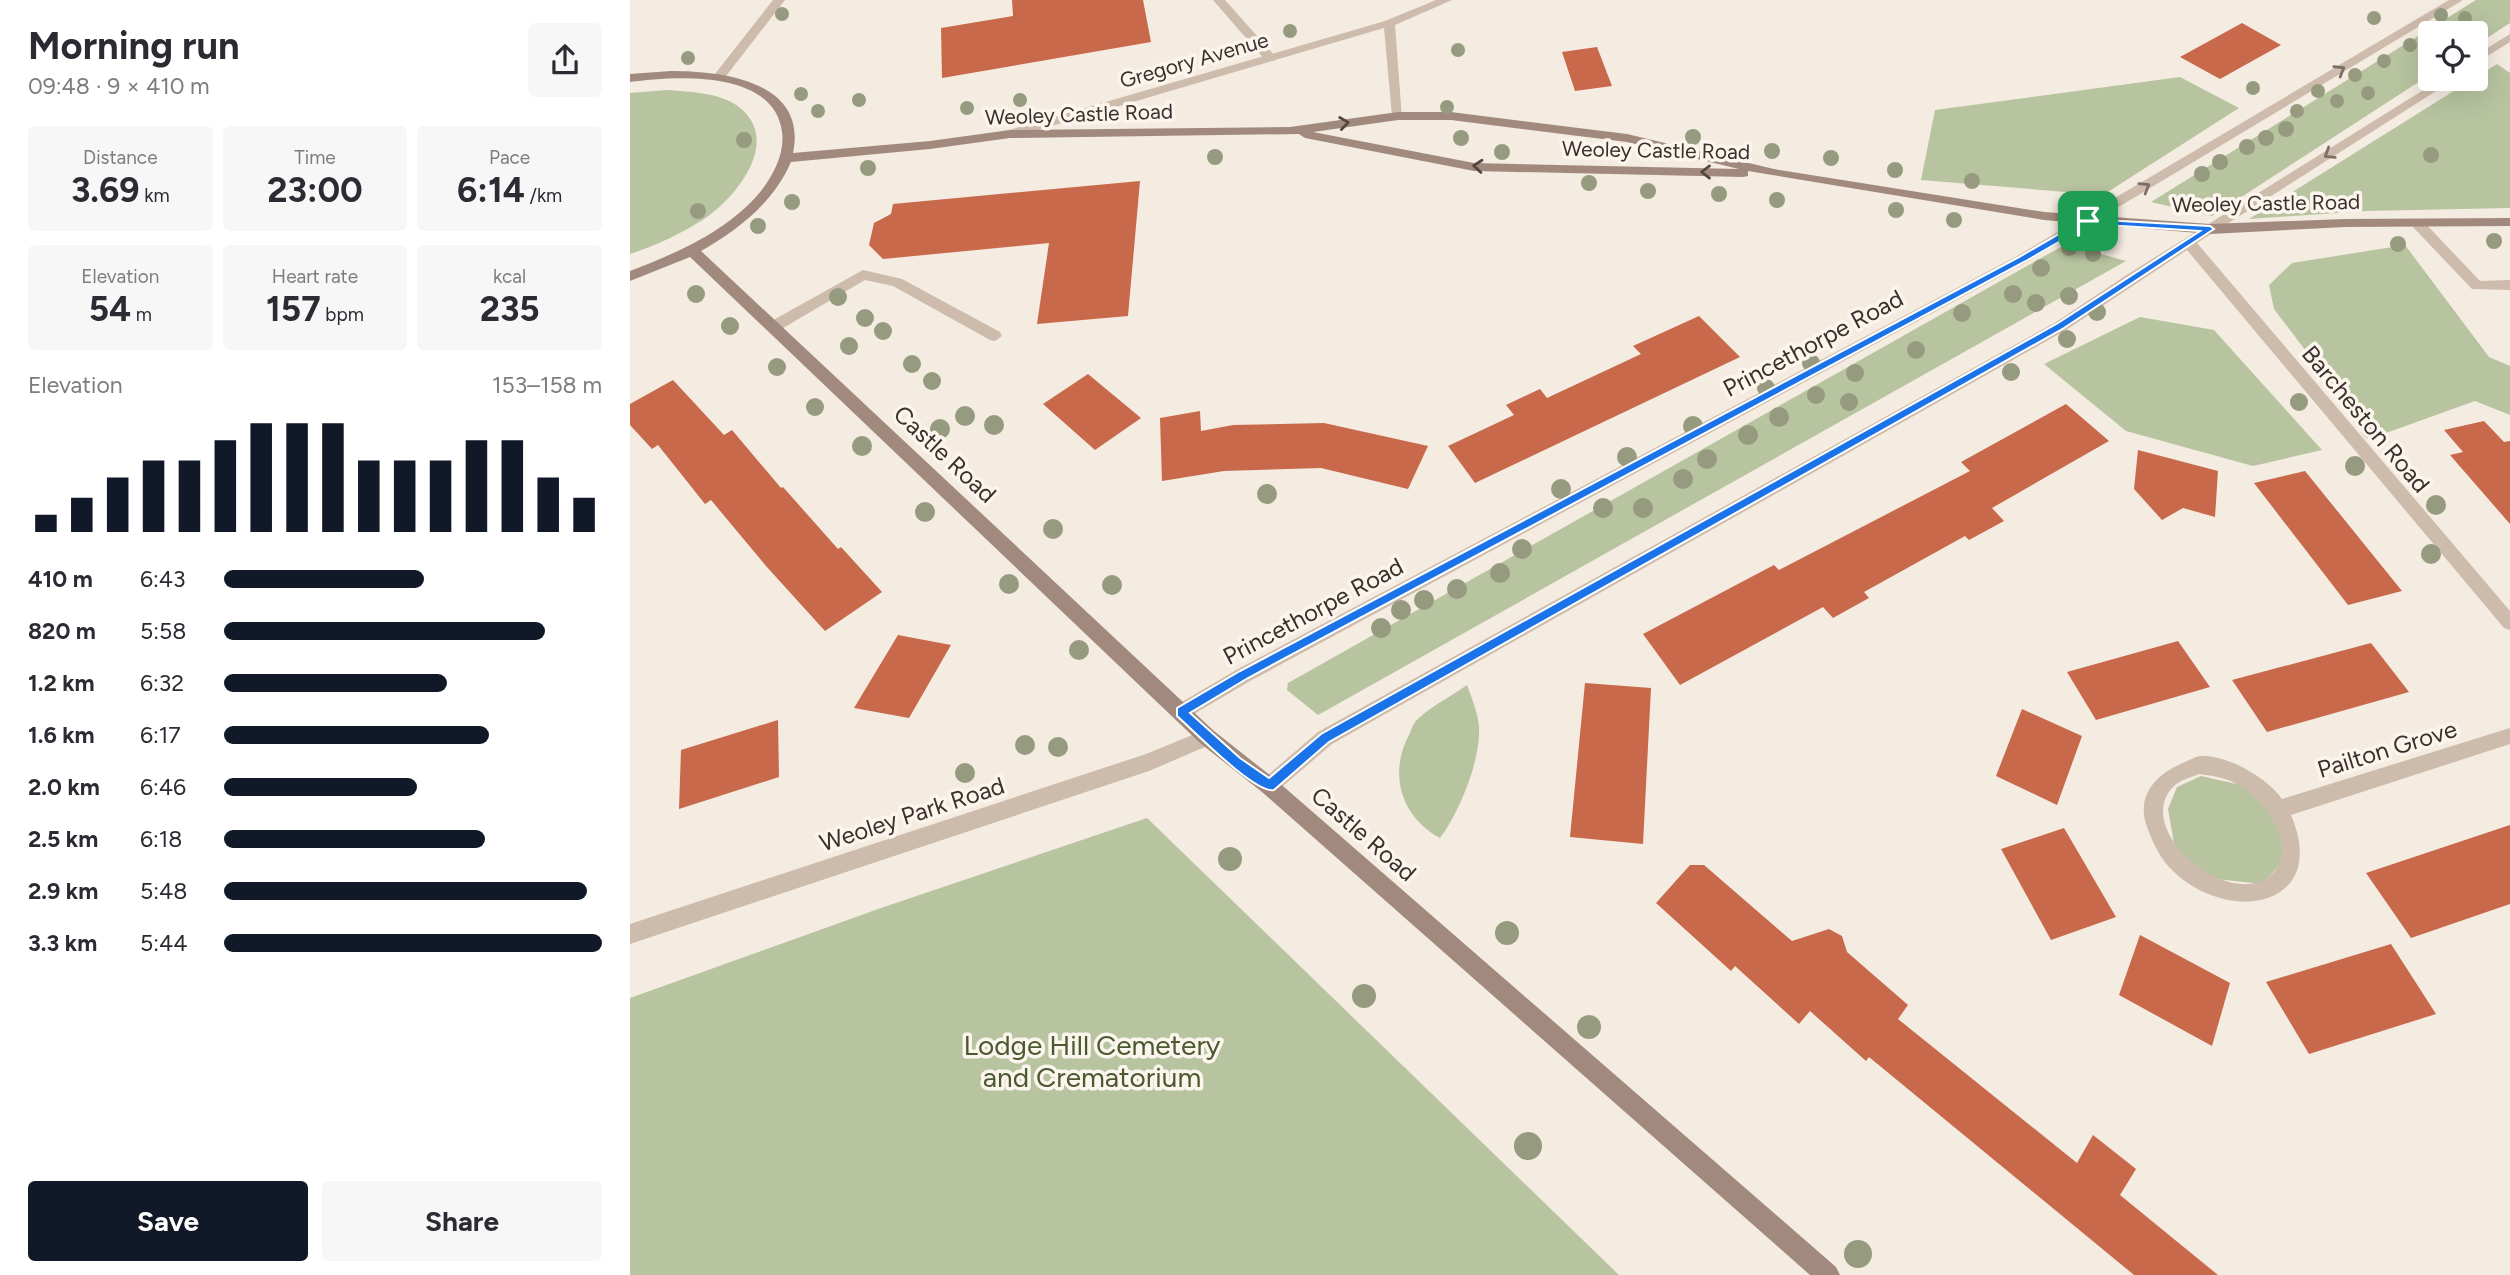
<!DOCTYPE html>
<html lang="en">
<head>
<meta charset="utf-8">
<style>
  :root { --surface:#fff; --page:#f7f7f7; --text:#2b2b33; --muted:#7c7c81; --accent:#111827 }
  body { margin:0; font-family:Figtree,sans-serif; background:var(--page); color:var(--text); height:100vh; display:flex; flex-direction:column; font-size:26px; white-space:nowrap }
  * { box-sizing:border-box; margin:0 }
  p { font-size:23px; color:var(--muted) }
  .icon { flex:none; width:38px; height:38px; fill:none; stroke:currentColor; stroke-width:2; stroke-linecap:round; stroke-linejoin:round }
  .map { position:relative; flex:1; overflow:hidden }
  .side { display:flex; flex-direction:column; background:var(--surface); width:630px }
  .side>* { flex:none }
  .buttons { position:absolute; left:1788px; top:21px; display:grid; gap:14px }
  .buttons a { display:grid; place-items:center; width:70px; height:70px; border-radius:7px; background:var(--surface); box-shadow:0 7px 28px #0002; font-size:35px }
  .pin { position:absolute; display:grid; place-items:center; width:60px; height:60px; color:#fff; margin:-30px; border-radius:14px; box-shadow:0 4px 10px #0006 }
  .round { display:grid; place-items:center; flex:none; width:74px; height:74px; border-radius:7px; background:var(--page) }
  .headline { display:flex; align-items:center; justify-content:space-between; height:119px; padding:0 28px }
  h1 { font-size:38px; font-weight:700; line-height:52px }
  .stats { display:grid; grid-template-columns:repeat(3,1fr); gap:10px; height:119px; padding:7px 28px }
  .stats div { display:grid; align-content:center; border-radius:7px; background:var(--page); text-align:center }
  .stats b { font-size:35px; font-weight:700 }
  .stats small { font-size:19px; font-weight:400 }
  .stats p { font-size:19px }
  .chart { height:196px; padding:14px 28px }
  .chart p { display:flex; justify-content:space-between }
  .chart svg { width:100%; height:126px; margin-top:7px; stroke:var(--accent); stroke-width:6 }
  .primary-button { display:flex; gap:14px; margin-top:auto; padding:14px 28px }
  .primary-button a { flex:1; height:80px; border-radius:7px; background:var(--accent); color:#fff; font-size:28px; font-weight:700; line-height:80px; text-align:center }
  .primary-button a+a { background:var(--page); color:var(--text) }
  ul { padding:0 28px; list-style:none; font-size:23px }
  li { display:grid; grid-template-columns:112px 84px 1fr; align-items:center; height:52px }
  li i { height:18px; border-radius:9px; background:var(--accent) }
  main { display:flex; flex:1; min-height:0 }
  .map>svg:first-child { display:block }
  .green { fill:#b8c4a0 }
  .building { fill:#c8694b }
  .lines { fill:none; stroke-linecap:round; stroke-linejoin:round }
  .lane { fill:#cdbbac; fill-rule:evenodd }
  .street { fill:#cdbbac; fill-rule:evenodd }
  .secondary { fill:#a18a7d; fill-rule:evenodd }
  .tree { fill:#969b7f }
  .oneway { stroke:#7d6f65 }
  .oneway2 { stroke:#544640 }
  .route { fill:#1a73e8; stroke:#fff; stroke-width:2; fill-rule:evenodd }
  .labels { text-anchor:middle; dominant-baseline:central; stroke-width:7; stroke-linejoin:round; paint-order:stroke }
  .far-street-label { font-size:21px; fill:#3b302b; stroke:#fbf5ee }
  .street-label { font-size:24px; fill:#3b302b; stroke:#fbf5ee }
  .near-park-label { font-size:28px; fill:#4a5a2e; stroke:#fbf5ee }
</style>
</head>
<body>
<main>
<section class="side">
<div class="headline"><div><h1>Morning run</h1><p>09:48 · 9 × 410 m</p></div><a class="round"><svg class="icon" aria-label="share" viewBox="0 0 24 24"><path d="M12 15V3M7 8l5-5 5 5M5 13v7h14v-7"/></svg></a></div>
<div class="stats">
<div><p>Distance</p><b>3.69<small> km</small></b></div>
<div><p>Time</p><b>23:00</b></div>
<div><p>Pace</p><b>6:14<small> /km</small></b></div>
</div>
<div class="stats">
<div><p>Elevation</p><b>54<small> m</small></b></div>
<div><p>Heart rate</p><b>157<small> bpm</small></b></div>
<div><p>kcal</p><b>235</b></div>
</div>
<div class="chart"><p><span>Elevation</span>153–158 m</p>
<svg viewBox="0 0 160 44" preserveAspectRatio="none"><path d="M5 44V38M15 44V32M25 44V25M35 44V19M45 44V19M55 44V12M65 44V6M75 44V6M85 44V6M95 44V19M105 44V19M115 44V19M125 44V12M135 44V12M145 44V25M155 44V32"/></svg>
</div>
<ul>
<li><b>410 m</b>6:43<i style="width:53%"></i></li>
<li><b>820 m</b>5:58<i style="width:85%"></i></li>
<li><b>1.2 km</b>6:32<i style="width:59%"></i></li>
<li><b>1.6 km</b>6:17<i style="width:70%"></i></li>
<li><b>2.0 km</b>6:46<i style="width:51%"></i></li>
<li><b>2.5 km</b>6:18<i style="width:69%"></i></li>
<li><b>2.9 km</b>5:48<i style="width:96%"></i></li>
<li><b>3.3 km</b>5:44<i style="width:100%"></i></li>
</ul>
<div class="primary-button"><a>Save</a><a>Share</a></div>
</section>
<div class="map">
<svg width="1880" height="1275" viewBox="0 0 1880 1275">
  <rect width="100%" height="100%" fill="#f4ebe1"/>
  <path class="green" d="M1846,0H1880V23L1846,45V33H1801V74L1582,216L1521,202Z
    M1867,64L1880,73V208L1736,211L1619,219Z
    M1550,77L1609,108L1473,195L1291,180L1305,110Z
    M37,90C60,92 89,92 109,107C151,140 109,194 77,217C53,233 27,245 0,254V93Z
    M1436,244L1496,261L688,715L657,690L658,683Z
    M1775,245L1859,357L1880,366V415L1845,401L1742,438L1644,309L1639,285L1662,263Z
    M1510,317L1584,330L1692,450L1623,466L1496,431L1414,364Z
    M837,685C842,699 848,713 849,727C851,760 829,813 810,838C770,816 758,772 780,733C782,728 784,722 788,719C801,706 822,696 837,685Z
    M1571,776L1620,787L1645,811L1655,859L1632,884L1577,878L1545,849L1538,809L1547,787Z
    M517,818L989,1275H0V998L251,908Z"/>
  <path class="building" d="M382,0H513L521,42L312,78L311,28L383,16Z
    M1612,23L1651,45L1590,79L1550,57Z
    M967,47L982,86L945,91L932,52Z
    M510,181L498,316L407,324L419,243L253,259L239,245L244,223L261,214L263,204Z
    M1069,316L1110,357L845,483L818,446L884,415L876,405L910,389L917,398L1011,354L1003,346Z
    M458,374L511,418L465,450L413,404Z
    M43,380L94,435L102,430L151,488L153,487L208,549L211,547L252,592L195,631L136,566L81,500L75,504L28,445L22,449L0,425V404Z
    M1436,404L1479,441L1362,508L1374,521L1339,540L1335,536L1234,592L1239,598L1203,618L1193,607L1050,685L1013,634L1144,565L1149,570L1340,471L1331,462Z
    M570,411L571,431L603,425L694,423L798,446L778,489L691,468L594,471L532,481L530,418Z
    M1854,421L1874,442L1880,441V524L1820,455L1833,452L1814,430Z
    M1508,450L1588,471L1585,517L1553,508L1532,520L1504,489Z
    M1675,471L1772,591L1718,605L1624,483Z
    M268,635L321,645L279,718L224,708Z
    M1548,641L1580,687L1466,720L1437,672Z
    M1741,643L1779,692L1637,732L1602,680Z
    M955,683L1021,688L1013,844L940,837Z
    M1392,709L1452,736L1427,805L1366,776Z
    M148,720L149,777L49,809L51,750Z
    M1880,825V904L1781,938L1736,873Z
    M1434,828L1486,917L1421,940L1371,849Z
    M1060,865H1074L1162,941L1199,929L1212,936L1217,952L1278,1005L1268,1019L1447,1163L1463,1135L1506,1169L1490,1195L1588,1275H1504L1239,1057L1236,1061L1180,1011L1169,1024L1105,966L1101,971L1026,903Z
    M1510,935L1600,983L1582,1046L1489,995Z
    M1761,944L1806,1014L1679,1054L1636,982Z"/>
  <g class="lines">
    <path class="lane" d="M583,0H595L644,55V61H636Z
      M1787,219L1792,220L1850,281L1880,280V290L1842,289L1782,226V220Z
      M233,270L272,279L370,332L372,336L365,341L360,340L263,286L235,280L148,331H138L136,327L138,323Z"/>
    <path class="street" d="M143,0H155L93,80H85V74Z
      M806,0H822L765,25L772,119H764L762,116L754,28L384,137H376L374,134L376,131L755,21Z
      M1819,0H1833L1397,262L620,681L557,718L551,720L545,718L542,712L545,706L608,669L1387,256Z
      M1880,34V42L1846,63V55Z
      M1811,79H1825L1567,243L1880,611V630L1874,628L1557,250L1436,330L702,744L646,792L639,795L632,792L630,786L632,780L688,732L1426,322L1495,276Z
      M1880,728V744L1661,815C1700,907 1600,925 1544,872C1530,859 1523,843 1517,827C1505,794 1528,773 1555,762C1559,760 1565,757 1570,756C1596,754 1638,778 1652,799ZM1569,774C1584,776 1598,778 1610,786C1637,801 1673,853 1637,878C1593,907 1500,826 1545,785C1551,780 1562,777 1569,774Z
      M577,729L584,731L586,737L584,743L519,771L0,944V924L516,754Z"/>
    <path class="secondary" d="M41,71C92,71 178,81 163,153L300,141L380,130L660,127L768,112H821L997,134L1144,169L1414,212L1580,224L1715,219L1880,218V226L1715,227L1580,234L1414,220L1118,171V176L1113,177L844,171L675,138L669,134L380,138L300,149L161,162C143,203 108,230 71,251L584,731L646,780L1206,1267L1210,1275H1180L632,792L570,743L60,257L0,281V271C47,253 98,231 131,191C144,174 155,153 152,132C144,69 45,76 0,82V74ZM768,120H821L997,142L1109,169L844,163L683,132Z"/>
  </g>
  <g class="tree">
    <circle cx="152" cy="14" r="7"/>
    <circle cx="1811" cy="15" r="7"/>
    <circle cx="1744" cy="18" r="7"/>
    <circle cx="1835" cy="18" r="7"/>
    <circle cx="660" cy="31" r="7"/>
    <circle cx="1780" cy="45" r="7"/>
    <circle cx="828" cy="50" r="7"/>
    <circle cx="58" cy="58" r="7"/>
    <circle cx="1754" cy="61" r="7"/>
    <circle cx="1725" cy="75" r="7"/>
    <circle cx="1623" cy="88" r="7"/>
    <circle cx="1688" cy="91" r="7"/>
    <circle cx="1738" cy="93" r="7"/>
    <circle cx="171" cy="94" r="7"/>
    <circle cx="229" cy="100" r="7"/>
    <circle cx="390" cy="100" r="7"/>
    <circle cx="1707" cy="101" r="7"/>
    <circle cx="817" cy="107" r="7"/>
    <circle cx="337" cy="108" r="7"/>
    <circle cx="188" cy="111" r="7"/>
    <circle cx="1667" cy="111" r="7"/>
    <circle cx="1656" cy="129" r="8"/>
    <circle cx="1063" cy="137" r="8"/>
    <circle cx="831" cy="138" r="8"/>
    <circle cx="1636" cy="138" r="8"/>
    <circle cx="114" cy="140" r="8"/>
    <circle cx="1617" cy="147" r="8"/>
    <circle cx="1142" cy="151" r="8"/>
    <circle cx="872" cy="152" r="8"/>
    <circle cx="1801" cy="155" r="8"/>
    <circle cx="585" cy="157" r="8"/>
    <circle cx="1201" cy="158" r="8"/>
    <circle cx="1590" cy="162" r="8"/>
    <circle cx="238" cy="168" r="8"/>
    <circle cx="1265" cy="170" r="8"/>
    <circle cx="1572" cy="174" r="8"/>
    <circle cx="1342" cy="181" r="8"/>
    <circle cx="959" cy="183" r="8"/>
    <circle cx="1018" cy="191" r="8"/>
    <circle cx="1089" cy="194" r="8"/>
    <circle cx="1147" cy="200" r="8"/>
    <circle cx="162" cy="202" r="8"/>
    <circle cx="1266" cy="210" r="8"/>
    <circle cx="68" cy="211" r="8"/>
    <circle cx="1324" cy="220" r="8"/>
    <circle cx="128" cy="226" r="8"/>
    <circle cx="1864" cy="241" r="8"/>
    <circle cx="1768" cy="244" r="8"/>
    <circle cx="1439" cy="248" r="8"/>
    <circle cx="1463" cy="254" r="8"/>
    <circle cx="1411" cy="268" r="9"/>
    <circle cx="66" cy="294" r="9"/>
    <circle cx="1383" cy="294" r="9"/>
    <circle cx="1439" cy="296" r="9"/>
    <circle cx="208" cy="297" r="9"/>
    <circle cx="1406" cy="303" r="9"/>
    <circle cx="1467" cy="312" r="9"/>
    <circle cx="1332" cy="313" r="9"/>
    <circle cx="235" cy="318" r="9"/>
    <circle cx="100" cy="326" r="9"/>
    <circle cx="253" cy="331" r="9"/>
    <circle cx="1437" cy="339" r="9"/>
    <circle cx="219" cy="346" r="9"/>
    <circle cx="1286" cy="350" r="9"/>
    <circle cx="1181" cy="363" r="9"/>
    <circle cx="282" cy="364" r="9"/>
    <circle cx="147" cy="367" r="9"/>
    <circle cx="1381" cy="372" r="9"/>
    <circle cx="1225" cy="373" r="9"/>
    <circle cx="302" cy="381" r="9"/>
    <circle cx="1136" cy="388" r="9"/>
    <circle cx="1186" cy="395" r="9"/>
    <circle cx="1219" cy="402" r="9"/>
    <circle cx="1669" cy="402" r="9"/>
    <circle cx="185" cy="407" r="9"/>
    <circle cx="335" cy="416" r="10"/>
    <circle cx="1149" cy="417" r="10"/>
    <circle cx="364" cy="425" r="10"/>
    <circle cx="1063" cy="426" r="10"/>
    <circle cx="310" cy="429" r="10"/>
    <circle cx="1741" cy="429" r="10"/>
    <circle cx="1118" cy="435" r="10"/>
    <circle cx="232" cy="446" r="10"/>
    <circle cx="997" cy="457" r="10"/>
    <circle cx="1077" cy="459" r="10"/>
    <circle cx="1725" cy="466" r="10"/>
    <circle cx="1053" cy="479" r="10"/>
    <circle cx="931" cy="489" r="10"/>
    <circle cx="637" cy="494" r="10"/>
    <circle cx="1806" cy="505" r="10"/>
    <circle cx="973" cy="508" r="10"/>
    <circle cx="1013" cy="508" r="10"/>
    <circle cx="295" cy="512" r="10"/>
    <circle cx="423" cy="529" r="10"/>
    <circle cx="892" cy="549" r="10"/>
    <circle cx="1801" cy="554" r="10"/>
    <circle cx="870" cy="573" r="10"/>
    <circle cx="379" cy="584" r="10"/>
    <circle cx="482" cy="585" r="10"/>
    <circle cx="827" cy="589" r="10"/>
    <circle cx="794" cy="600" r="10"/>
    <circle cx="771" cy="610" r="10"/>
    <circle cx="751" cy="628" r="10"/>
    <circle cx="449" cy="650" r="10"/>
    <circle cx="395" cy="745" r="10"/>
    <circle cx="428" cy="747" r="10"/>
    <circle cx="335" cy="773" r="10"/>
    <circle cx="600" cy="859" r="12"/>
    <circle cx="877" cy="933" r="12"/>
    <circle cx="734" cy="996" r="12"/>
    <circle cx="959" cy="1027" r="12"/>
    <circle cx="898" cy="1146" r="14"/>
    <circle cx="1228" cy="1254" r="14"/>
  </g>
  <defs><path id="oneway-chevron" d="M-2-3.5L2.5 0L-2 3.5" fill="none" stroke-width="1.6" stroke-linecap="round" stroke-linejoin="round" transform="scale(1.75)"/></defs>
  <g class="oneway">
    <use href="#oneway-chevron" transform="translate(1710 70) rotate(-31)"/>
    <use href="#oneway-chevron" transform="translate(1699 154) rotate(148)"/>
    <use href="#oneway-chevron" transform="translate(1515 187) rotate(-31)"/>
  </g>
  <g class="oneway2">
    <use href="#oneway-chevron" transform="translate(714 123) rotate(-8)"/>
    <use href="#oneway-chevron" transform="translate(848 166) rotate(-175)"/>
    <use href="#oneway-chevron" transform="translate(1076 172) rotate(-180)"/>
  </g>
  <path class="route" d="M1455,219L1580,226L1584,229L1434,328L699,742L644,790C625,794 563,730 547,716V708L610,671L1389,257ZM1460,224L1570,231L1428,323L691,734L639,778L610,758L560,713L618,678L1396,261Z"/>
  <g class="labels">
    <g class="far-street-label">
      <text transform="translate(564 60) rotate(-16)">Gregory Avenue</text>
      <text transform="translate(449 114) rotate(-2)">Weoley Castle Road</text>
      <text transform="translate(1026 150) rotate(1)">Weoley Castle Road</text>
      <text transform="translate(1636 203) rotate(-1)">Weoley Castle Road</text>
    </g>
    <g class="street-label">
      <text transform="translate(1183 343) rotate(-28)">Princethorpe Road</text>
      <text transform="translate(1736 419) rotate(50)">Barcheston Road</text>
      <text transform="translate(315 454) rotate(43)">Castle Road</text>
      <text transform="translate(683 611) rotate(-28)">Princethorpe Road</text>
      <text transform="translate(1757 749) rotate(-17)">Pailton Grove</text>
      <text transform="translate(282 814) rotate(-18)">Weoley Park Road</text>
      <text transform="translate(734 834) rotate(41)">Castle Road</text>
    </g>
    <g class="near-park-label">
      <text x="462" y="1045">Lodge Hill Cemetery<tspan x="462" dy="32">and Crematorium</tspan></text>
    </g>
  </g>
</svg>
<div class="buttons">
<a><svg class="icon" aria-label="locate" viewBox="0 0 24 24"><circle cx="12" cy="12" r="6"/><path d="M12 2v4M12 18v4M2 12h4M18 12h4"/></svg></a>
</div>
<div class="pin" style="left:1458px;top:221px;background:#1e9e55"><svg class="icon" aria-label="arrive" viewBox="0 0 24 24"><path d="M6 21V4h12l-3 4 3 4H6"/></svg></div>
</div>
</main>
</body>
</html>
